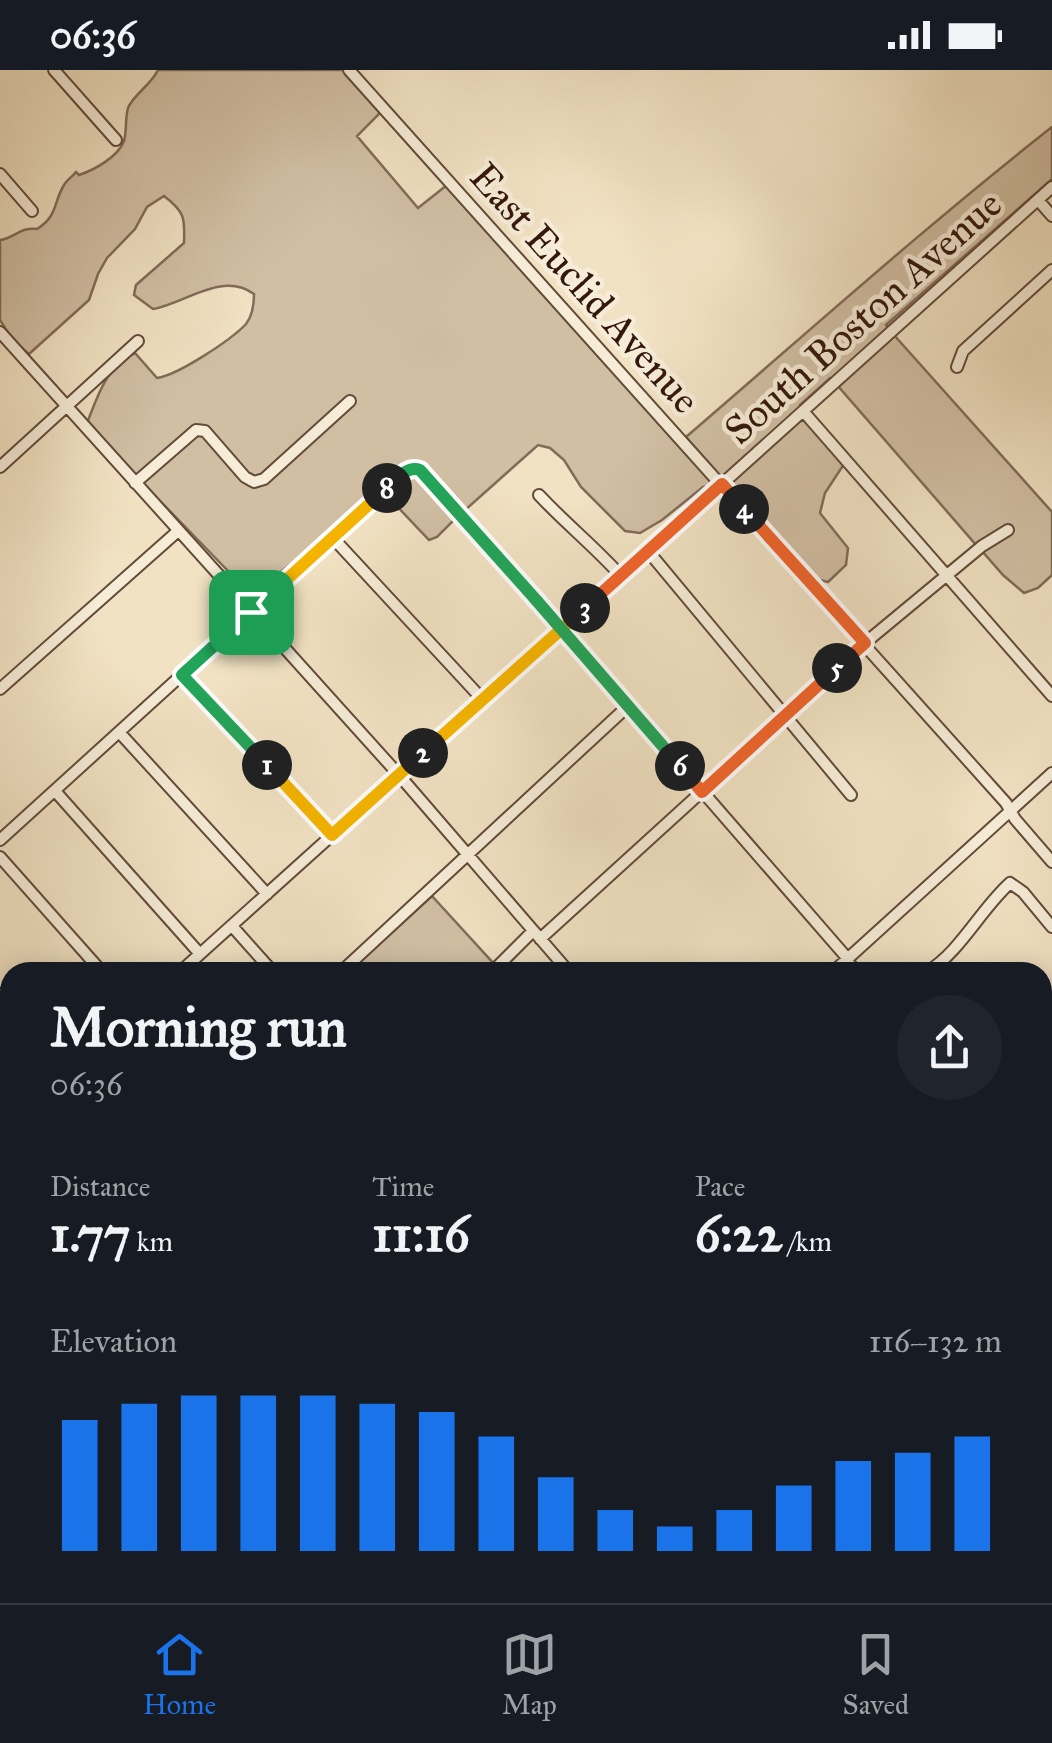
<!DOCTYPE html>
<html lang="en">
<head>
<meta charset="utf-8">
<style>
  :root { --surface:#171b24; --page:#20242c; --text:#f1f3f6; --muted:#9ea1a6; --line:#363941; --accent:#1a73e8 }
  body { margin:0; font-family:"IM FELL Great Primer",serif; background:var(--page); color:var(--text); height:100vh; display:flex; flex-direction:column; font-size:38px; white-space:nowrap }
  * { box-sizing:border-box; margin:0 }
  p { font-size:32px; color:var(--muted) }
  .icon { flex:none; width:55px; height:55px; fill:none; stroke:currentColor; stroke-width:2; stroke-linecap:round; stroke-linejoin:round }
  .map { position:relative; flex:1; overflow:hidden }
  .details { position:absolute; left:0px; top:892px; width:1052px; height:642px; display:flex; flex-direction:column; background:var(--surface); border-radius:30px 30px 0 0; box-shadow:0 5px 25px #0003 }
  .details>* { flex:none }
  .pin { position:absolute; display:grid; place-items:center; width:85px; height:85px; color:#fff; margin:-42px; border-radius:20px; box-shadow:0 5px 15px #0006 }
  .km { position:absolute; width:50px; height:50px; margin:-25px; border-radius:50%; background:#222; color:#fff; font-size:28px; line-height:50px; text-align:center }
  .round { display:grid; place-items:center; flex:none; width:105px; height:105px; border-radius:52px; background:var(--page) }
  .head { display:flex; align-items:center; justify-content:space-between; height:170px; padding:0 50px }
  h1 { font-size:55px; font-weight:700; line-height:75px }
  .figures { display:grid; grid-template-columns:repeat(3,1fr); gap:15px; height:170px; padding:10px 50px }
  .figures div { display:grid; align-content:center }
  .figures b { font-size:50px; font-weight:700 }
  .figures small { font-size:28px; font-weight:400 }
  .figures p { font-size:28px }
  .chart { height:280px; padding:20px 50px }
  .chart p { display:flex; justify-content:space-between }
  .chart svg { width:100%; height:180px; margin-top:10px; stroke:var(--accent); stroke-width:6 }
  .status { display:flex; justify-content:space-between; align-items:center; height:70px; padding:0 50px; background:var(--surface); direction:ltr }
  .status svg { height:28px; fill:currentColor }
  .dock { display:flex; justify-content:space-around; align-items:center; height:140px; border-top:2px solid var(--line); background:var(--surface); font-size:28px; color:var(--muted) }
  .dock a { display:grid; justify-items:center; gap:5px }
  .dock .on { color:var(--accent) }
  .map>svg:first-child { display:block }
  .green { fill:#d1bfa4; stroke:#826b58; stroke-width:2.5 }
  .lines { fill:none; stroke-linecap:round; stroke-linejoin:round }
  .minor-casing { stroke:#634a39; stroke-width:14 }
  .major-casing { stroke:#34170b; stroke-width:18 }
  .minor { stroke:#f6ecd8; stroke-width:10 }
  .major { stroke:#f1e2c3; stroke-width:14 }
  .split-1-casing { stroke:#fff; stroke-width:20 }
  .split-2-casing { stroke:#fff; stroke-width:20 }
  .split-3-casing { stroke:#fff; stroke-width:20 }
  .split-4-casing { stroke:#fff; stroke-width:20 }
  .split-5-casing { stroke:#fff; stroke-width:20 }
  .split-6-casing { stroke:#fff; stroke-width:20 }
  .split-7-casing { stroke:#fff; stroke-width:20 }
  .split-8-casing { stroke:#fff; stroke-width:20 }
  .split-9-casing { stroke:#fff; stroke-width:20 }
  .split-1 { stroke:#22a559; stroke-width:12 }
  .split-2 { stroke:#f5b400; stroke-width:12 }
  .split-3 { stroke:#f5b400; stroke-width:12 }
  .split-4 { stroke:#f0652b; stroke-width:12 }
  .split-5 { stroke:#f0652b; stroke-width:12 }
  .split-6 { stroke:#f0652b; stroke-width:12 }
  .split-7 { stroke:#22a559; stroke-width:12 }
  .split-8 { stroke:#22a559; stroke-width:12 }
  .split-9 { stroke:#f5b400; stroke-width:12 }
  .labels { text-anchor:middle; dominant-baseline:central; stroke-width:9; stroke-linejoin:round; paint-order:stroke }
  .street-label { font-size:40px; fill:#34170b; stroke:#f6ecd8 }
</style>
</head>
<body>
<div class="status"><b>06:36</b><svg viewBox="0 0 49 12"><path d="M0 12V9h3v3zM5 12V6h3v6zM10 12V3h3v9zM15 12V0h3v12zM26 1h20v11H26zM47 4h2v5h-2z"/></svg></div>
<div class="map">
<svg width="1052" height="1533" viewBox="0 0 1052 1533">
  <rect width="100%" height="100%" fill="#f1e2c3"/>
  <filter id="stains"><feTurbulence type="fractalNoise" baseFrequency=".002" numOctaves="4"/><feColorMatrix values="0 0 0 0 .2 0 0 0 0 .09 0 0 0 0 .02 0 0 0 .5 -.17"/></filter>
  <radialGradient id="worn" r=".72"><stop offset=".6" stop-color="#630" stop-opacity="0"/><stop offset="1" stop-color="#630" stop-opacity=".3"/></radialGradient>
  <path class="green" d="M158,0H343L380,43L357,66L418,138L447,115L715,415L703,417L662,450L640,463L625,461L581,417L564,390L550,378L538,375L464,441L423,397L412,394L404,397L355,442L277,505L259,512L232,505L127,397L87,353C97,328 107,294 135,283L157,308C178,305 231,270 246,254C253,245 254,235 254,224C222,201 186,233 153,239L134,225L136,215L184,173C185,148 185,142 164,126L147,137L135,159L107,188L98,204L89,230L29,284L13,271L0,250V170C15,168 19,157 37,159C58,146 53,133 64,115C67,110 72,107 76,102L79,105C94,100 118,87 124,71C127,60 125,48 128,38C133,25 151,15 158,0Z
    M1052,57V109L886,255L889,259L833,310L830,308L800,335L802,338L723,409L686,367C807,263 926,156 1052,57Z
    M894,265L1052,442V505L1038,518L1024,523L1003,505L982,481L1013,460L1010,455L977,476L838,316Z
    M803,347L844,394L825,423L820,443L848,478L846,495L828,512L812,508L728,414Z
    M409,403H418L458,446L437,467L429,470L392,431L383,427Z
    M432,826L495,895L487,902H348Z"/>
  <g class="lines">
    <defs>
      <path id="minor" d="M54,0L116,70
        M349,0L1006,733L1015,749L1052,792
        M0,104L32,141
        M1038,130L1052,146
        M0,262L399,705L569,902
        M957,297L963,281L1052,200
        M803,341L1052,626
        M0,397L138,271
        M135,413L196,360L205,361L245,407L254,412L264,409L350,331
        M539,425C565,453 595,477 621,506
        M333,468L483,630
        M648,481L851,725
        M182,605L333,765
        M0,619L178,461
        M119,662L267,824
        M55,721L200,884
        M0,770L404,403L416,398L452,433L848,889
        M0,787L102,902
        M232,856L273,902
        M540,869L865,573L982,476L1008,460
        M846,891L858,902
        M180,902L1052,117
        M341,902L628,636
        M492,902L533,861
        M833,902L1052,703
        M927,902C961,881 980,840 1010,813L1023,822L1052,857
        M1042,1040L1052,1027
        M0,1065L10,1056
        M0,1102L10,1113
        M1042,1152L1046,1148L1052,1149
        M1042,1238L1052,1229
        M0,1263L10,1274
        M0,1366L10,1356
        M1042,1420L1052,1411
        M0,1431L10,1442
        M1042,1452L1052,1463
        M84,1525L91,1533
        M234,1525L241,1533
        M813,1525L821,1533
        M144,1533L153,1525
        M954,1533L963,1525"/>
      <path id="major" d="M0,926L10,937
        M1042,1305L1052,1297
        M530,1525L537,1533
        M794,1533L803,1525"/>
    </defs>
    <use href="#minor" class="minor-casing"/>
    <use href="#major" class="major-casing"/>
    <use href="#minor" class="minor"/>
    <use href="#major" class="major"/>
  </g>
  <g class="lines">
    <defs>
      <path id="split-1" d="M251,542L182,605L267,695"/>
      <path id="split-2" d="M267,695L332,765L423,683"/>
      <path id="split-3" d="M423,683L585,538"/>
      <path id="split-4" d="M585,538L722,414L744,439"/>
      <path id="split-5" d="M744,439L865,573L837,598"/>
      <path id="split-6" d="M680,696L702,722L837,598"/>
      <path id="split-7" d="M537,531L680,696"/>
      <path id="split-8" d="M387,418C396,410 407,395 420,400L537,531"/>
      <path id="split-9" d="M251,542L387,418"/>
    </defs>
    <use href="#split-1" class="split-1-casing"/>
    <use href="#split-2" class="split-2-casing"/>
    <use href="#split-3" class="split-3-casing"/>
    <use href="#split-4" class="split-4-casing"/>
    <use href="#split-5" class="split-5-casing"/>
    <use href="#split-6" class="split-6-casing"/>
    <use href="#split-7" class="split-7-casing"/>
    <use href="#split-8" class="split-8-casing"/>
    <use href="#split-9" class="split-9-casing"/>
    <use href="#split-1" class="split-1"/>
    <use href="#split-2" class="split-2"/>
    <use href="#split-3" class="split-3"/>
    <use href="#split-4" class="split-4"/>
    <use href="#split-5" class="split-5"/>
    <use href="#split-6" class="split-6"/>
    <use href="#split-7" class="split-7"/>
    <use href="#split-8" class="split-8"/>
    <use href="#split-9" class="split-9"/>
  </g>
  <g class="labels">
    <g class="street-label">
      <text transform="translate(585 218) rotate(48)">East Euclid Avenue</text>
      <text transform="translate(863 247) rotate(-42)">South Boston Avenue</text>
    </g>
  </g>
  <rect width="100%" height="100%" filter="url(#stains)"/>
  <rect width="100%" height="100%" fill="url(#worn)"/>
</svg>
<div class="pin" style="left:251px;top:542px;background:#1e9e55"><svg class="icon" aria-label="arrive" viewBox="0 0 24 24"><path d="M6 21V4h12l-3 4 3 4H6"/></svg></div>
<b class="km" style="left:267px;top:695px">1</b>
<b class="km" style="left:423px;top:683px">2</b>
<b class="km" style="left:585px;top:538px">3</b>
<b class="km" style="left:744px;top:439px">4</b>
<b class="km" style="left:837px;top:598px">5</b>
<b class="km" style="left:680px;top:696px">6</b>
<b class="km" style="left:387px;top:418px">8</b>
<section class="details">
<div class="head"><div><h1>Morning run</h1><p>06:36</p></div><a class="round"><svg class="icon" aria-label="share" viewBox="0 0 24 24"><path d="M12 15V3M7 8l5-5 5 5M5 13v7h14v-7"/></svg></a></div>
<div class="figures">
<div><p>Distance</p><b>1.77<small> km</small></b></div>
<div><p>Time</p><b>11:16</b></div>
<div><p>Pace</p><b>6:22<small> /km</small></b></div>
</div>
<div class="chart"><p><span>Elevation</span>116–132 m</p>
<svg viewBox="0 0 160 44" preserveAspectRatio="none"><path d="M5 44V12M15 44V8M25 44V6M35 44V6M45 44V6M55 44V8M65 44V10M75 44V16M85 44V26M95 44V34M105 44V38M115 44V34M125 44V28M135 44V22M145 44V20M155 44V16"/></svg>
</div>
</section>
</div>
<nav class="dock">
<a class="on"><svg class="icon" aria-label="home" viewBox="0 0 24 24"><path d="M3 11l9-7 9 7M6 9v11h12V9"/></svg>Home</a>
<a><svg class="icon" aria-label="map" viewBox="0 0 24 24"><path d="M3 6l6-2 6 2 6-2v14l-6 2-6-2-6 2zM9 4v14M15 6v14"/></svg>Map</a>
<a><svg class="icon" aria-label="saved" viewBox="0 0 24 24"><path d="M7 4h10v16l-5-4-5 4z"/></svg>Saved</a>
</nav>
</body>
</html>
